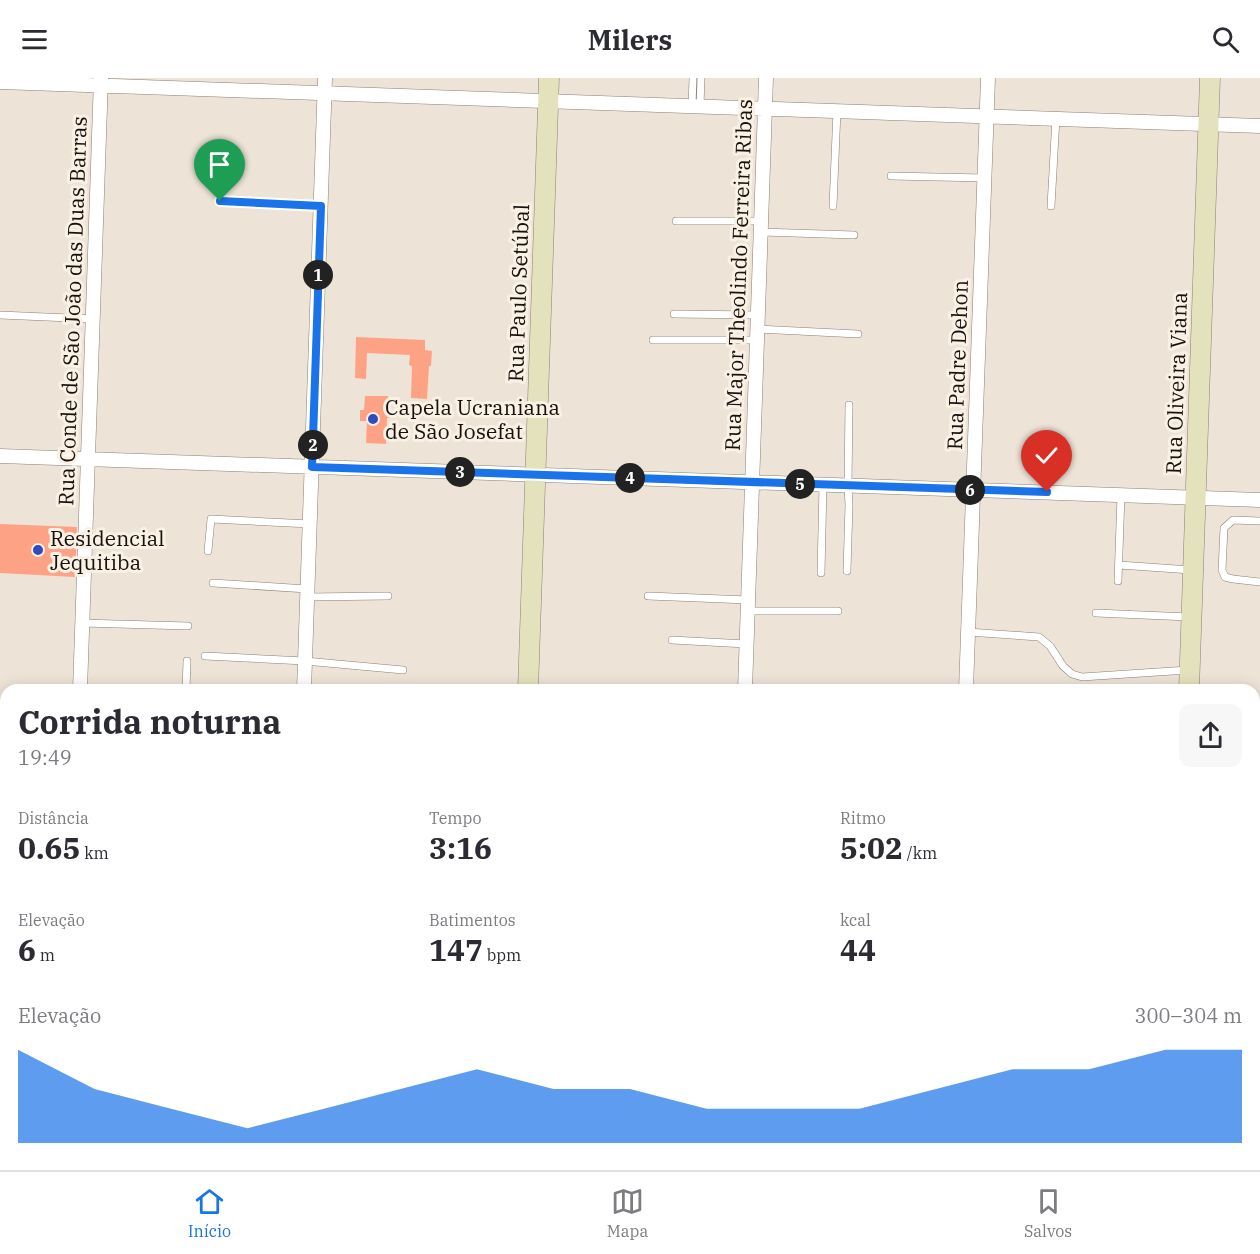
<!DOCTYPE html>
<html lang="pt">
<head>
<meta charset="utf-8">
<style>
  :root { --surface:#fff; --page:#f7f7f7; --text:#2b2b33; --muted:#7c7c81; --line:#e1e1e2; --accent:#1a73e8 }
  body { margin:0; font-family:"IBM Plex Serif",serif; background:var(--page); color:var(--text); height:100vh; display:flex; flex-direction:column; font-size:22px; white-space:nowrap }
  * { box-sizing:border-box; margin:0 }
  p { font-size:20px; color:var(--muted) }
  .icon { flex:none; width:33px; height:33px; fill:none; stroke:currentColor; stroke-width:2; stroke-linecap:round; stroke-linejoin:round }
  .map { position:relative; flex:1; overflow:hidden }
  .panel { position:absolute; left:0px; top:606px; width:1260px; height:486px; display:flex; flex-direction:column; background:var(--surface); border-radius:18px 18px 0 0; box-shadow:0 3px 15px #0003 }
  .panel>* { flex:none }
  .pin { position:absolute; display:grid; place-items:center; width:51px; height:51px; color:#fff; margin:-62px -26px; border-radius:50% 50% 50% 0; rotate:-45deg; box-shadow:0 0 6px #0007 }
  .pin .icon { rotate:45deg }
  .km { position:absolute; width:30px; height:30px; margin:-15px; border-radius:50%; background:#222; color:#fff; font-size:16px; line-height:30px; text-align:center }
  .round { display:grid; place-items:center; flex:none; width:63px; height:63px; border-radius:12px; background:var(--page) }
  .headline { display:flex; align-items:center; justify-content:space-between; height:102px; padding:0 18px }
  h1 { font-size:33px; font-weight:700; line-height:45px }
  .metrics { display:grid; grid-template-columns:repeat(3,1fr); gap:9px; height:102px; padding:6px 18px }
  .metrics div { display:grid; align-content:center }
  .metrics b { font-size:30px; font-weight:700 }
  .metrics small { font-size:16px; font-weight:400 }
  .metrics p { font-size:16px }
  .chart { height:168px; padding:12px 18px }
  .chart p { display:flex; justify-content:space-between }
  .chart svg { width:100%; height:108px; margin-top:6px; fill:var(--accent); opacity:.7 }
  header { display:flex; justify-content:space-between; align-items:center; height:78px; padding:0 18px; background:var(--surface); font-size:27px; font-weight:700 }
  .tab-bar { display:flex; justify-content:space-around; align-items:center; height:84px; border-top:2px solid var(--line); background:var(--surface); font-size:16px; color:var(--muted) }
  .tab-bar a { display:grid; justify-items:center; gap:3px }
  .tab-bar .current { color:var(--accent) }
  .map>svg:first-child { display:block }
  .building { fill:#fea285 }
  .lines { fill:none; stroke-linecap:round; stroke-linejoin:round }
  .service-casing { stroke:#898075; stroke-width:8 }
  .minor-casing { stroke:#898075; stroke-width:15 }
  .secondary-casing { stroke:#898075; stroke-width:21 }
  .service { stroke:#fff; stroke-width:7 }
  .minor { stroke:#fff; stroke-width:14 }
  .secondary { stroke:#e4e1bd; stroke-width:20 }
  .route-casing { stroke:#fff; stroke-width:12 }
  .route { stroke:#1a73e8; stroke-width:8 }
  .poi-dot { fill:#2f4bbc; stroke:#faf0e4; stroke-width:2 }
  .labels { text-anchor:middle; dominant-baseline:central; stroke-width:6; stroke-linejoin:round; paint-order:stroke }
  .street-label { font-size:21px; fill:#15120e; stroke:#faf0e4 }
  .poi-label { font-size:21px; fill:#15120e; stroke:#faf0e4; text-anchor:start }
</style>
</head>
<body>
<header><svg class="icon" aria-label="menu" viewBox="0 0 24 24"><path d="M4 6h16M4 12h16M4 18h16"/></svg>Milers<svg class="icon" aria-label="search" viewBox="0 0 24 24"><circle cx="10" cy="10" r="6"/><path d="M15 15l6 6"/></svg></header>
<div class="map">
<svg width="1260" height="1092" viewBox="0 0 1260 1092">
  <rect width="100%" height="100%" fill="#ede3d7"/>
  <path class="building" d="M356,259L425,262V272L432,273L431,288H429L427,321L411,320L412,288L409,287L410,277L367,275L366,301L355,300Z
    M365,318H388V330L391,331L390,340H387L386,366L366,365L367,343H360V332H364Z
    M0,446L77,449L75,499L0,495Z"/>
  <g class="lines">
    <defs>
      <path id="service" d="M692,28L693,0
        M700,28L701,0
        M891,98L984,100
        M220,123L321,128
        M833,128L837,33
        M1051,128L1056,40
        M676,143H761
        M761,154L854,157
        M674,236L758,237
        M0,237L93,241
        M757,251L858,256
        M653,262H757
        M1260,443L1233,442L1224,450L1222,492L1225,499L1233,501L1260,504
        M208,473L211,441L310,446
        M1119,487L1191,492
        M847,493L849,427L848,408L849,327
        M821,495L823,407
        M1118,503L1121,417
        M213,505L307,511
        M648,518L748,522
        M307,519L388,518
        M748,533H838
        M1096,535L1189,539
        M82,545L188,548
        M968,554L1039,559L1050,568L1063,588L1072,596L1082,599L1188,592
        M672,562L746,566
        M205,578L305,583L403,592
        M186,612L187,583
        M231,1092V1086
        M279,1092V1086
        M330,1092V1086
        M621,1092V1086
        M787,1092L788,1086"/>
      <path id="minor" d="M0,4L1260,48
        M0,378L1260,422
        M80,612L101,0
        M304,612L325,0
        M745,612L766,0
        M966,612L988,0
        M1254,690L1260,681
        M728,1092V1086
        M949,1092V1086
        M997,1092L1001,1086"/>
      <path id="secondary" d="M528,612L549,0
        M1189,612L1210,0
        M0,759H6
        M1254,806H1260
        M121,1092V1086
        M512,1092V1086
        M1172,1092V1086"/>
    </defs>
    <use href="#service" class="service-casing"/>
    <use href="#minor" class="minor-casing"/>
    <use href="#secondary" class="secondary-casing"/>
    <use href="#service" class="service"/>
    <use href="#minor" class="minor"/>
    <use href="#secondary" class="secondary"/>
  </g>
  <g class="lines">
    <defs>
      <path id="route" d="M220,123L321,128L312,389L1047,414"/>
    </defs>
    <use href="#route" class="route-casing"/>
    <use href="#route" class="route"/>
  </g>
  <g class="poi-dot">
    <circle cx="373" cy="341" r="6"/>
    <circle cx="38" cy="472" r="6"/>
  </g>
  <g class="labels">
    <g class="street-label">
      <text transform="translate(738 197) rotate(-88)">Rua Major Theolindo Ferreira Ribas</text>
      <text transform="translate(518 215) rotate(-88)">Rua Paulo Setúbal</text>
      <text transform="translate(72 233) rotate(-88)">Rua Conde de São João das Duas Barras</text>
      <text transform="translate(957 287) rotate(-88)">Rua Padre Dehon</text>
      <text transform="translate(1176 305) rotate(-88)">Rua Oliveira Viana</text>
    </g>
    <g class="poi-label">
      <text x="385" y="329">Capela Ucraniana<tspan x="385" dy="24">de São Josefat</tspan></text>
      <text x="50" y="460">Residencial<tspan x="50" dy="24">Jequitiba</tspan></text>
    </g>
  </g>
</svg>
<div class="pin" style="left:220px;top:123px;background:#1e9e55"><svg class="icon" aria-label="arrive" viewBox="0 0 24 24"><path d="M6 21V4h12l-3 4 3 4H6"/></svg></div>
<div class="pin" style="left:1047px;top:414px;background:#d93025"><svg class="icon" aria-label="check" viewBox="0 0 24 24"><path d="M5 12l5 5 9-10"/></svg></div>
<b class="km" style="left:318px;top:197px">1</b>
<b class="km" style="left:313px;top:367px">2</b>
<b class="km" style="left:460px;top:394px">3</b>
<b class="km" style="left:630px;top:400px">4</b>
<b class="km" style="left:800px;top:406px">5</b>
<b class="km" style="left:970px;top:412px">6</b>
<section class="panel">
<div class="headline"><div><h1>Corrida noturna</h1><p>19:49</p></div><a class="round"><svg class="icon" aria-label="share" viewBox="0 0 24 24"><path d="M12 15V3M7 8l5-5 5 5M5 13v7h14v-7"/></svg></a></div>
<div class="metrics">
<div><p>Distância</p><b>0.65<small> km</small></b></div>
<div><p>Tempo</p><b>3:16</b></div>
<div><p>Ritmo</p><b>5:02<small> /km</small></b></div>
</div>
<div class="metrics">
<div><p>Elevação</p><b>6<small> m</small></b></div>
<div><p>Batimentos</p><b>147<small> bpm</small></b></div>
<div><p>kcal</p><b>44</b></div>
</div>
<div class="chart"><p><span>Elevação</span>300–304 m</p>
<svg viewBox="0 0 160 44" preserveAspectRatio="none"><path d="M0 44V6L10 22L20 30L30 38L40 30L50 22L60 14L70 22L80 22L90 30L100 30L110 30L120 22L130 14L140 14L150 6L160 6V44z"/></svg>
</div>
</section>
</div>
<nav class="tab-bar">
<a class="current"><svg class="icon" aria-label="home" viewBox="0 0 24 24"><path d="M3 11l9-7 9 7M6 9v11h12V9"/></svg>Início</a>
<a><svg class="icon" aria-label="map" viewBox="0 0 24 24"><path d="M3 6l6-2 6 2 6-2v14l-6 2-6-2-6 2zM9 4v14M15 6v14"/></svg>Mapa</a>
<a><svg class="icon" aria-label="saved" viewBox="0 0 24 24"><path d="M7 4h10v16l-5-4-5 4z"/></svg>Salvos</a>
</nav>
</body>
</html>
